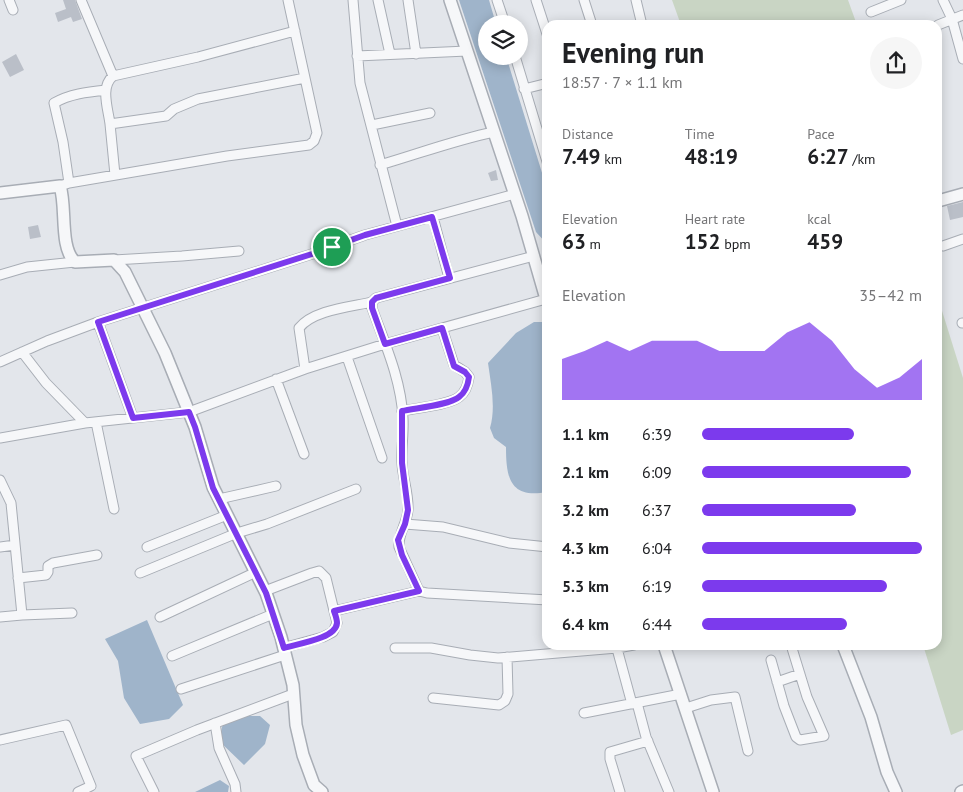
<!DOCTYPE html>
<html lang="en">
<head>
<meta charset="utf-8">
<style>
  :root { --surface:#fff; --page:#f6f6f6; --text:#202124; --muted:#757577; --accent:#7c3aed }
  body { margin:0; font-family:"PT Sans",sans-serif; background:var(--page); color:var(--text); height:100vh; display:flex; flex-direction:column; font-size:19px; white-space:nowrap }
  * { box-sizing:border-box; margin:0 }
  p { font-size:16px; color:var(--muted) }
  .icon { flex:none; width:28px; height:28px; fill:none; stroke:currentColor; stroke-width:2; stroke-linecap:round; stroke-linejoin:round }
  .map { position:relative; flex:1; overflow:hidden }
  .details { position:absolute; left:542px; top:20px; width:400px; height:630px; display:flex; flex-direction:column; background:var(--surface); border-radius:15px; box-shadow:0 2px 12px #0003 }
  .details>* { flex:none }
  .buttons { position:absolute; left:478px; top:15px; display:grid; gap:10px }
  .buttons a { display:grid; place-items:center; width:50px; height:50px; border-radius:50%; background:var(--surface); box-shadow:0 2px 12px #0003; font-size:25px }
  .pin { position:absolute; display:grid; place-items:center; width:42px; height:42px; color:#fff; margin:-21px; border:2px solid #fff; border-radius:50%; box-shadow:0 1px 5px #0007 }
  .round { display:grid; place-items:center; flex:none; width:52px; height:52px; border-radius:26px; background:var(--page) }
  .summary { display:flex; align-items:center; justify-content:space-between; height:85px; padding:0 20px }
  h1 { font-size:28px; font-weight:700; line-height:38px }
  .metrics { display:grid; grid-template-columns:repeat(3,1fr); gap:8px; height:85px; padding:5px 20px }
  .metrics div { display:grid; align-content:center }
  .metrics b { font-size:21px; font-weight:700 }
  .metrics small { font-size:14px; font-weight:400 }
  .metrics p { font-size:14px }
  .chart { height:140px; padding:10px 20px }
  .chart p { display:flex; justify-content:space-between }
  .chart svg { width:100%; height:90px; margin-top:5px; fill:var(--accent); opacity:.7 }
  ul { padding:0 20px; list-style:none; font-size:16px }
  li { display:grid; grid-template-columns:80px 60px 1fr; align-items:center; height:38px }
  li i { height:12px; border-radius:6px; background:var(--accent) }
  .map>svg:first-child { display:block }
  .green { fill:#c9d5c4 }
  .water { fill:#9fb4ca }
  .building { fill:#babfc8 }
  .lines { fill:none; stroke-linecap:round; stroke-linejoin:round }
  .minor-casing { stroke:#a8adb5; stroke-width:11 }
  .tertiary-casing { stroke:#a8adb5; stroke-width:14 }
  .minor { stroke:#f6f7f9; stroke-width:9 }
  .tertiary { stroke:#f6f7f9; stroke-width:11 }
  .route-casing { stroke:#fff; stroke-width:10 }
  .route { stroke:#7c3aed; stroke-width:6 }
</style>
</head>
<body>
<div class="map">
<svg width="963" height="792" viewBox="0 0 963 792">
  <rect width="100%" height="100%" fill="#e3e6eb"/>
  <path class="green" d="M672,0H848L857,25H681Z
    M938,298L963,378V730L951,735L923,645H938Z"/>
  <path class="water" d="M459,0H489L496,24H486V56H506L547,189V244L536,232Z
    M534,322H544L548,326L547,492C510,499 506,478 506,447L494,438L490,428C496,407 491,385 488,363L516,333Z
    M147,620L183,705L169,719L140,724L124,698L118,661L105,639Z
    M242,716H260L270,725L265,744L244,765L219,741L223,723Z
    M220,780L229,786L228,792H195Z"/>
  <path class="building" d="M63,0H75L82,19L73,22L71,17L58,22L55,13L66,9Z
    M16,54L24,70L10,77L2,62Z
    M496,170L498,180L491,181L488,173Z
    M963,202V217L950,220L947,206Z
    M38,225L41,237L30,239L28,227Z"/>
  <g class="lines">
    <defs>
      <path id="minor" d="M9,0L13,10
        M81,0L113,76
        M353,0L360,83L397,226
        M378,0L390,54
        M408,0L416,54
        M497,0L505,24
        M536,0L548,37
        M584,0L592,25
        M636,0L642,25
        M943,0L952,19L963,59
        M871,12L901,0
        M938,25L963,15
        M357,56L467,51
        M515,56L548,165
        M524,89L548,83
        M110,124C108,108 100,87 113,76L198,57L295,31
        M372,125L430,113
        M380,165C418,154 455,140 494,132
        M115,175L110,124L166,116L174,109L198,99L305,78
        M69,183L63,142L54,103C70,94 87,92 106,90
        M60,186L69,183L227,156L309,145L314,141L317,133L288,0
        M433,217L449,278
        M943,246L963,239
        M534,256L376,298L372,302V308C385,344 401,379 403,418C404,433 401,449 402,464C403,479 409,495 408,510C407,523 398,534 399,547L419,591L427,593L548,600
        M114,260L182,256L239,251
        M0,275L27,267L75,262
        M98,322L133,418
        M962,323H963
        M22,352L46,383L85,423
        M347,357L382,458
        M0,362L47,341L98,322L312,254L365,235L515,194
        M305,369L299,328C313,310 350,307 372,302
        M276,379L304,454
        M402,411C416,408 449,405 459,397C466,392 468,385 469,377L465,372L454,365L442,328
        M96,422L114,509
        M0,438L85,423L189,412L305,369L385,344L546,299
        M0,480L11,503L22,615L0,617
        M219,499L276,486
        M405,524L443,527L509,543L548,547
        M0,547L15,545
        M147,547L227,515
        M140,573L237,533L267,524L356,489
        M18,578L46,575L48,572V566L53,563L97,555
        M265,591L312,573L319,571L326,578L337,623L333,632L323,637L283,648
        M334,611L419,591
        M22,615L72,613
        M160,617L256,572
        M616,645L632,704
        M395,648H431L470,655L498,658L617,648L634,645
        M172,656L273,614
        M771,660L784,706L796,737L800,740L824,736L807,697L791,645
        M777,682L800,674
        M181,689L285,655
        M433,698L499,705L505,701L508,694L507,657
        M637,703L646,737L669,792
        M686,708L711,700L735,697L748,751
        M584,713L681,694
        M215,723L219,748L235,784L236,792
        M0,740L66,725L91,786L78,792
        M154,792L136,756L197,730L293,694
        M620,792L610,759V752L648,741"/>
      <path id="tertiary" d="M450,0L522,216L546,299
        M0,193L60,186C67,207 59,247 75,262L114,260L125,272L165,353L195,427L213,487L266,593L281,637L293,685L296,725L303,755L314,785L322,792
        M938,201L963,194
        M664,645L713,792
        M843,645L871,717L887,772L896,792
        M961,792L963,791"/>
    </defs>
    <use href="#minor" class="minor-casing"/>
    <use href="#tertiary" class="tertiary-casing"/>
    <use href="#minor" class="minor"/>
    <use href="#tertiary" class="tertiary"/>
  </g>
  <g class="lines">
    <defs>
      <path id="route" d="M432,217L450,278L376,298L372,302V308L385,344L442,328L454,366L465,372L469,377C468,385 466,392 459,397C450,405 415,408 402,411V463L408,510L405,524L398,540L402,555L419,591L334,611C335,614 337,619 337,623C336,639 296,644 284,648L266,593L213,488L195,427L189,412L133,418L98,322L312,254L365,235Z"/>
    </defs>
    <use href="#route" class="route-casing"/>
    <use href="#route" class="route"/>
  </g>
</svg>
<div class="buttons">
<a><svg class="icon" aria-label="layers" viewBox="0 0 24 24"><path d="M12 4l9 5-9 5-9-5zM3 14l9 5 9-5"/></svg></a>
</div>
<div class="pin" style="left:332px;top:247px;background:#1e9e55"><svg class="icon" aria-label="arrive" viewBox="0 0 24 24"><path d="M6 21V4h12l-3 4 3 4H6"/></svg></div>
<section class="details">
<div class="summary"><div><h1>Evening run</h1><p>18:57 · 7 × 1.1 km</p></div><a class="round"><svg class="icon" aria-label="share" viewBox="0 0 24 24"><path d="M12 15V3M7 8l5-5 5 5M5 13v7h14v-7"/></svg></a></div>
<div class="metrics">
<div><p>Distance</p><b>7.49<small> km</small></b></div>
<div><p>Time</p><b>48:19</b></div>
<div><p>Pace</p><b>6:27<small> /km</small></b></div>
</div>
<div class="metrics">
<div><p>Elevation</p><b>63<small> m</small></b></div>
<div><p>Heart rate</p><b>152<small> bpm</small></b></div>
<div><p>kcal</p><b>459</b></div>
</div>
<div class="chart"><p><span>Elevation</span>35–42 m</p>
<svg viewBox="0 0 160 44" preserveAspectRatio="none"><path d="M0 44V24L10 20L20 15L30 20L40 15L50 15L60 15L70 20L80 20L90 20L100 11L110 6L120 15L130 29L140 38L150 33L160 24V44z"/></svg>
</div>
<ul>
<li><b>1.1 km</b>6:39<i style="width:69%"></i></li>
<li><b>2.1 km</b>6:09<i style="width:95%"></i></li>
<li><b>3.2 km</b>6:37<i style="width:70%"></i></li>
<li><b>4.3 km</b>6:04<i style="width:100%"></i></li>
<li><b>5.3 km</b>6:19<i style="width:84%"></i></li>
<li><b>6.4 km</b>6:44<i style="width:66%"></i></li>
</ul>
</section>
</div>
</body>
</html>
